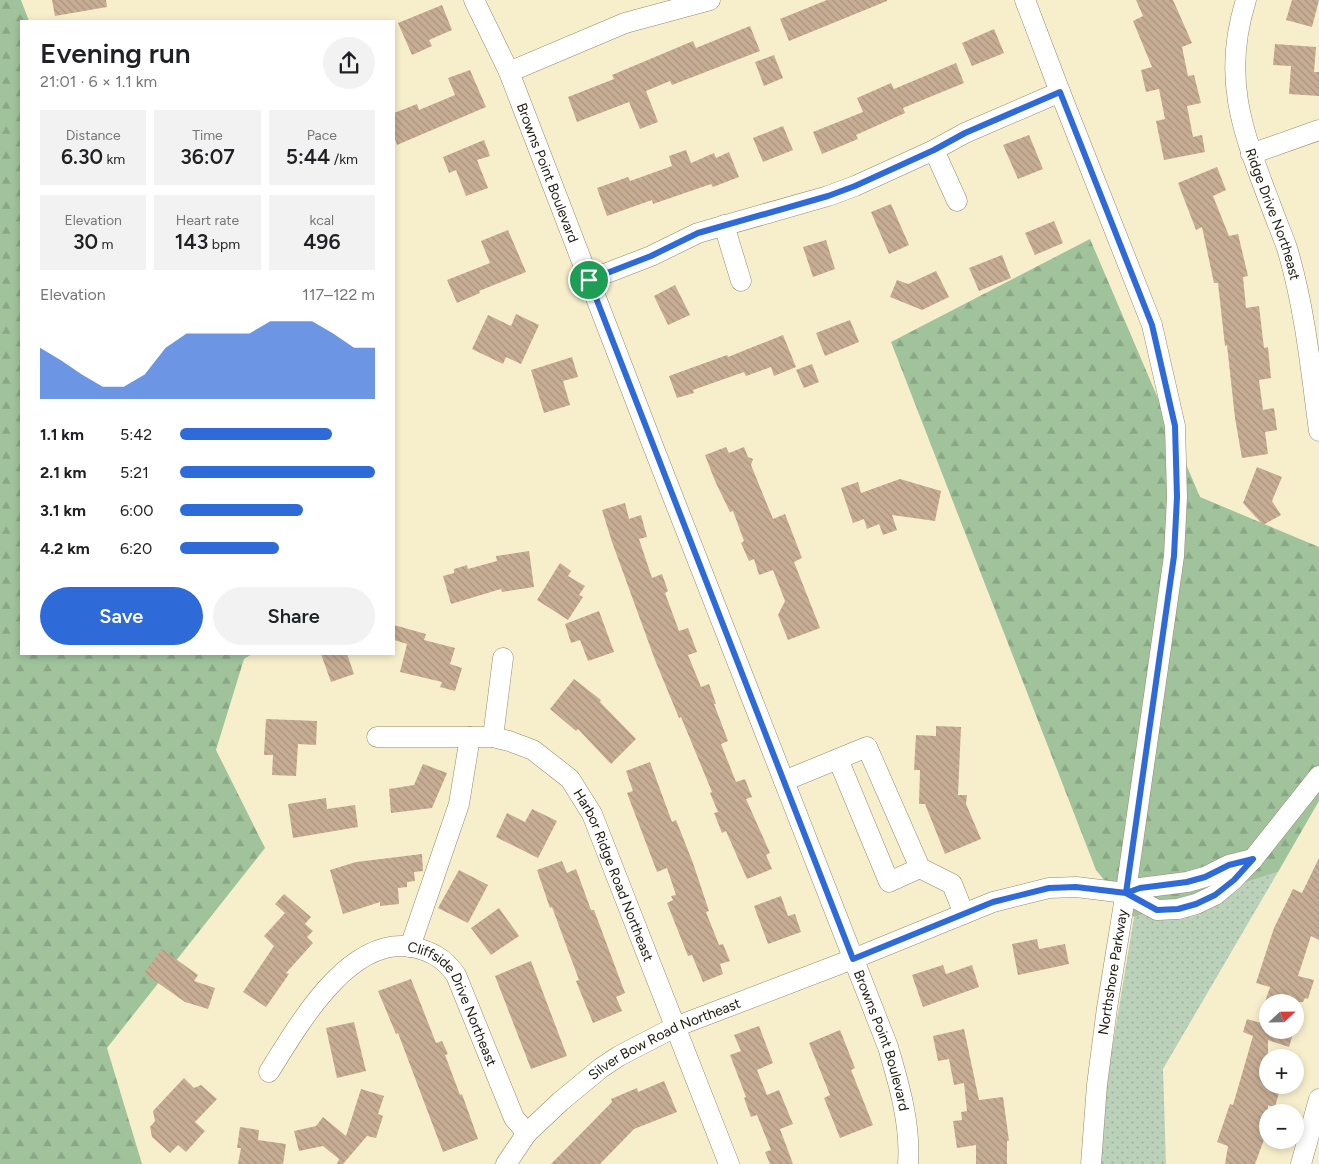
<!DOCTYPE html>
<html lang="en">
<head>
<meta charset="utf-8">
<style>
  :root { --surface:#fff; --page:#f2f2f2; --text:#202124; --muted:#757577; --accent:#2e6ad8 }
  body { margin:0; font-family:Figtree,sans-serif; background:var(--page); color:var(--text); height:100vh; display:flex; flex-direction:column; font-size:19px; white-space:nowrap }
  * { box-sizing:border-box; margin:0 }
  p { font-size:16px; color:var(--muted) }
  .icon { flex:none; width:28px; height:28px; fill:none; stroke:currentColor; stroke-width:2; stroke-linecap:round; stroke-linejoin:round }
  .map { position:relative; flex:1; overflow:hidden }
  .sheet { position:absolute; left:20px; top:20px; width:375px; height:635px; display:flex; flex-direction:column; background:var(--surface); border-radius:0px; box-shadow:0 2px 8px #0003 }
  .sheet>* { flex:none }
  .needle { width:32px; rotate:68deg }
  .tools { position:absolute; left:1259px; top:994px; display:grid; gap:10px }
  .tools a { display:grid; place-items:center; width:45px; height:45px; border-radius:50%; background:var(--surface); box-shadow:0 2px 8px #0003; font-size:25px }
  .pin { position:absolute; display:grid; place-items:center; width:42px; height:42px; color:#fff; margin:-21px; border:2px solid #fff; border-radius:50%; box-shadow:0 1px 5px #0007 }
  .round { display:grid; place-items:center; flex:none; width:52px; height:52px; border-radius:26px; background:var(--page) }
  .headline { display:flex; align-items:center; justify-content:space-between; height:85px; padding:0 20px }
  h1 { font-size:28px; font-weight:600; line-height:38px }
  .stats { display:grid; grid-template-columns:repeat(3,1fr); gap:8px; height:85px; padding:5px 20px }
  .stats div { display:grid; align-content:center; border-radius:0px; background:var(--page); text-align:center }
  .stats b { font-size:21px; font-weight:600 }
  .stats small { font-size:14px; font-weight:400 }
  .stats p { font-size:14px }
  .chart { height:140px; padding:10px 20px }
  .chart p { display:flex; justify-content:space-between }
  .chart svg { width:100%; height:90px; margin-top:5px; fill:var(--accent); opacity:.7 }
  .button { display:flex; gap:10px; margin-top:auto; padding:10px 20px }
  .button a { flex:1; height:58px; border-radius:30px; background:var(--accent); color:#fff; font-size:20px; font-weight:600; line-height:58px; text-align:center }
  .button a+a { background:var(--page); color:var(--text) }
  ul { padding:0 20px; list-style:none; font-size:16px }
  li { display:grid; grid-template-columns:80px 60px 1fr; align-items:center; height:38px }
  li i { height:12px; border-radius:6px; background:var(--accent) }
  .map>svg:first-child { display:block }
  .grass { fill:url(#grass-dots) }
  .forest { fill:url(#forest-firs) }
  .building { fill:url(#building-back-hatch) }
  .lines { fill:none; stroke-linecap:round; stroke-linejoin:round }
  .minor-casing { stroke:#928a6b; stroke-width:21 }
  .minor { stroke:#fff; stroke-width:20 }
  .route-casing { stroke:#fff; stroke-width:10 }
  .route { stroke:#2e6ad8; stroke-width:6 }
  .labels { text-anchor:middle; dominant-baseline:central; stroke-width:5; stroke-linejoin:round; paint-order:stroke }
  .street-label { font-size:14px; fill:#1b180c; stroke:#fff }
</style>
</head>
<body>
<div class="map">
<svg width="1319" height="1164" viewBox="0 0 1319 1164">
  <defs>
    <pattern id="grass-dots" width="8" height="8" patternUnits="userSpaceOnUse" patternTransform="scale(1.25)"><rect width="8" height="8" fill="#bbd1b9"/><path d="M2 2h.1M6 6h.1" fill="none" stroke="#a0b39e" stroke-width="1.8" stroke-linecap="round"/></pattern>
    <pattern id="forest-firs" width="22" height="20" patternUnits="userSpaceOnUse" patternTransform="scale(1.25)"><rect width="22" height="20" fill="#a0c39c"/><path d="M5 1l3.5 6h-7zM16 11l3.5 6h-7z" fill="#89a785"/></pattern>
    <pattern id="building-back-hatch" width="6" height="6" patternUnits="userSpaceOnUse" patternTransform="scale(1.25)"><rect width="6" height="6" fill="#c7ad94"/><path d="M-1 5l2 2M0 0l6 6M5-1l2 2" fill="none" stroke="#aa947e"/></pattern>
  </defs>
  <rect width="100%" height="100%" fill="#f7efcc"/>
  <path class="grass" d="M1278,872L1163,1069L1166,1164H1093L1134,917Z"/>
  <path class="forest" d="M0,0H21L29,21H21V654H252L244,659L216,750L265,848L107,1048L142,1164H0Z
    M1090,239L1200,497L1319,547V801L1278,872L1134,917L1096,870L891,342Z"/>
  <path class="building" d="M52,0H106L107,7L55,16Z
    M827,0H887V1L789,41L780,19Z
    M1136,0H1173L1192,43L1182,47L1188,76L1194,75L1201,103L1187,106L1193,137L1202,135L1205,152L1164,160L1156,121L1165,119L1159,89L1146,92L1141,70L1152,67L1133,21L1143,16Z
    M1292,0H1319L1312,27L1286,20Z
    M442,5L452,30L429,40L432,46L412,55L398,23Z
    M750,26L760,51L672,85L670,81L646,91L658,122L640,129L629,102L577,122L568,97L614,79L612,75L693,41L696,48Z
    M994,29L1004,53L972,66L962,43Z
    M1275,44L1316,47L1314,72H1319V96L1289,94L1291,66L1273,65Z
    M774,55L783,78L764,86L755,62Z
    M956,63L964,83L903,108L905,113L856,135L858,139L822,154L813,132L863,112L857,98L891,83L894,89Z
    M470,70L486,107L397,145L394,136V113L417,104L419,110L455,95L448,78Z
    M783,126L793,150L763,162L753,138Z
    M1029,135L1043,169L1018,179L1003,145Z
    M484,140L490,156L477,160L488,188L466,196L456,170L449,173L443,157Z
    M686,150L691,163L714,153L716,158L729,152L739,177L713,187L711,184L653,204L652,200L607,216L597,188L628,177L630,181L672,166L669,156Z
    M1217,167L1226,190L1213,196L1229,236L1238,234L1248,276L1243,277L1246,308L1259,306L1264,348L1268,347L1271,378L1259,380L1263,410L1274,408L1277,430L1265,432L1268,454L1242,458L1235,418L1227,345L1225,346L1218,283H1214L1202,227L1196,230L1178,183Z
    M891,204L909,245L889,254L871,212Z
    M1054,221L1063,243L1035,255L1025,233Z
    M508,230L526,272L479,291L480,293L457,303L447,280L490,263L481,241Z
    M826,240L835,269L813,277L803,247Z
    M1002,255L1011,278L979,291L969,268Z
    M936,271L949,297L922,310L890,297L897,280L908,284Z
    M675,285L690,315L668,325L654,296Z
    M516,314L539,325L521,364L506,357L503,364L472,349L488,315L511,326Z
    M850,320L859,342L825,356L816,333Z
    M783,335L796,367L774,376L771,367L746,376L744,372L693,390L694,393L677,398L669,376L727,355L728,357Z
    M572,357L578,377L563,381L570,405L544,413L531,370Z
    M812,364L819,382L804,388L796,370Z
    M726,447L729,453L744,447L748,457L753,459L751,465L773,519L785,514L802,558L794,562L820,628L788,640L778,615L785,601L773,570L759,575L754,559L749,561L741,543L744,541L733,511L730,512L715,481L705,455Z
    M1257,467L1282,477L1272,501L1281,515L1263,525L1243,503Z
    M900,479L941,491L935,521L892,515L897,530L883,535L879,524L867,529L864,519L853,523L841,488L858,482L861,493Z
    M625,503L629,519L641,515L647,537L639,539L652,578L662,574L668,591L665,593L679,631L688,628L697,652L688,655L701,687L709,684L716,704H714L728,741L721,744L736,782L745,779L752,797L746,799L770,853L766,855L772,869L747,879L726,831L722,833L714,813L718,812L710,793L712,792L681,717L679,718L655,660L612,542L602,510Z
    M529,551L534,587L502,592L501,589L451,604L443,576L454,573V569L467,565L468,569L497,561L496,556Z
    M560,563L571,571L568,576L585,586L579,595L583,597L568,620L537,600Z
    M599,611L614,652L588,661L580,640L571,643L565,624Z
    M394,625L426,634L424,640L455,648L450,664L462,668L455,691L440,687L442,682L400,672L407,644L394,640Z
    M321,654H347L354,674L331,682Z
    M574,679L601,700L600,702L636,739L611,764L578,729L576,731L550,709Z
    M266,719L317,721L316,745L298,744L296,776L272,775L273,755H264Z
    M936,726L961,727L958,795H967L966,804L981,839L945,854L925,804H919L920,770H914L916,735L936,736Z
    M650,762L672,822L676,820L693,863L709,911L706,912L719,945L723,944L730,961L720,964L723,974L703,982L692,955L688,956L667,903L673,900L671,896L676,895L667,868L657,872L627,793L633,791L626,771Z
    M423,764L447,773L432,808L391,813L389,789L414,785Z
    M326,798L327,809L355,805L358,827L293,838L288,804Z
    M532,809L557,821L538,858L496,837L507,813L525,822Z
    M422,854L423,871L414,872L415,881L407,882V887L398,888L399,904L380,906V902L343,914L330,870L356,862Z
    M1319,858V940L1311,936L1298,976L1314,980L1308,999L1305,998L1303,1002H1265L1270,987L1256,983L1274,928L1293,889L1302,893Z
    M562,861L567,873L576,869L591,910H594L625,993L616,997L622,1011L593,1023L576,981L579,980L552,907L550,908L537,870Z
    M459,870L488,885L468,923L438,908Z
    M284,894L311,917L305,924L313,931L307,937L313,943L286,973L289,974L266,1007L243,992L274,946L264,936L285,913L275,904Z
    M781,896L788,916L795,914L801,932L768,944L754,906Z
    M499,908L519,936L491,955L471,928Z
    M1037,939L1039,949L1065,944L1069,964L1018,975L1012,944Z
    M162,949L198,975L194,981L215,988L208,1009L185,1002L144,973Z
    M531,961L567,1056L531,1069L495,976Z
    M943,965L946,974L972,965L979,987L923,1007L912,975Z
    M411,979L436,1043L442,1041L448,1054L445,1055L460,1095L462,1094L478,1139L443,1152L398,1033L396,1034L378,991Z
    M1247,1019L1268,1025V1030H1294L1289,1047L1268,1040V1085H1281L1275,1107L1268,1105V1129L1255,1164H1225L1228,1146L1217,1142L1230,1104L1233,1105L1253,1036L1243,1032Z
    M354,1022L366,1071L337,1078L326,1028Z
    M759,1026L773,1063L757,1070L767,1095L779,1090L793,1124L780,1129L793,1164H770L765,1152L771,1150L757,1115L751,1117L744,1098L746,1097L730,1055L741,1051L734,1035Z
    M964,1029L979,1100L1003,1097L1009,1141H1007V1164H976V1145L957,1148L953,1121L962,1120L961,1112L967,1111L964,1083L954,1085L949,1059L938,1061L933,1036Z
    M840,1030L855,1068L851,1070L873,1125L840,1138L824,1098L830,1095L809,1043Z
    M184,1078L194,1088L201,1085L217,1099L195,1122L205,1131L186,1152L178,1145L170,1153L152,1137L150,1127L155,1121L153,1111Z
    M664,1081L677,1112L634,1129L600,1164H551L612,1102L611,1099L637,1088L638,1092Z
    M361,1089L384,1096L378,1114L383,1116L376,1138L367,1136L343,1164H337L339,1159L323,1146L299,1151L294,1131L316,1126L323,1117L346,1136Z
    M240,1127L259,1130L258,1140L286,1144L283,1164H238L241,1148H237Z"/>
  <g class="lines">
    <defs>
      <g id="minor">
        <path id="s1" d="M474,0L509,72L653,446L888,1047C899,1084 911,1125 908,1164"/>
        <path d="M1025,0L1060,92L1152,325L1175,426L1177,497L1174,556L1126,891L1107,1008L1097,1085L1091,1164"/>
        <path id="s2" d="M1246,0C1221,79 1243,132 1271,206C1276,220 1282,234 1287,248C1305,308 1311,370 1319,431"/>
        <path d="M509,72L625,23L710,0"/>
        <path d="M934,150L957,201"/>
        <path d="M1251,154L1319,130"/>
        <path d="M724,225L741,281"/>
        <path d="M589,280L651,256L698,233L828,196L855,186L934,150L965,133L1060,92"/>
        <path id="s3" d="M377,737H493L509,741L533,750L570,779L592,814L729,1164"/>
        <path d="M493,737L503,658"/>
        <path d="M838,759L889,882L920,868"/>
        <path d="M784,781L867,747L920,868L952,884L964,914"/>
        <path d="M1126,893L1140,888L1187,882L1205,877L1229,865L1253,859"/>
        <path d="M410,947L459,804L470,737"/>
        <path id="s4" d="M269,1072C298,1026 348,936 412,947C431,951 444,958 456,975L514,1118L527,1133"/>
        <path id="s5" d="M506,1164L527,1133L561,1101L601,1068L619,1056L675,1027L853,959L993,902L1049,888L1076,887L1126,893L1157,910L1178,909L1196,904L1215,895L1233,880L1253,859L1319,776"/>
        <path d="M1301,1164L1319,1099"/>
      </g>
    </defs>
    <use href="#minor" class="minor-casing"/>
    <use href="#minor" class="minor"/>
  </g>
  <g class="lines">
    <defs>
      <path id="route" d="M589,280L853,959L993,902L1049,888L1076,887L1126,893L1157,910L1178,909L1196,904L1215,895L1234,880L1253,859L1229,865L1205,877L1187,882L1140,888L1126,893L1174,556L1177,497L1175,426L1152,325L1060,92L965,133L934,150L855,186L828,196L698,233L651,256L589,280"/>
    </defs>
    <use href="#route" class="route-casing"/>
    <use href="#route" class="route"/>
  </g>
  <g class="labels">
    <g class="street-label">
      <text stroke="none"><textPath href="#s1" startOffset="188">Browns Point Boulevard</textPath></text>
      <text stroke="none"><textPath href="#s2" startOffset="221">Ridge Drive Northeast</textPath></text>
      <text stroke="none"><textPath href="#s3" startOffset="311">Harbor Ridge Road Northeast</textPath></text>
      <text transform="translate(1113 972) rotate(-81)">Northshore Parkway</text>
      <text stroke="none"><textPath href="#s4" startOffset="274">Cliffside Drive Northeast</textPath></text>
      <text stroke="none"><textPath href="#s5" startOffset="206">Silver Bow Road Northeast</textPath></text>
      <text stroke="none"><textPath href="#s1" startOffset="1118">Browns Point Boulevard</textPath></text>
    </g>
  </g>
</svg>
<div class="tools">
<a><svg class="needle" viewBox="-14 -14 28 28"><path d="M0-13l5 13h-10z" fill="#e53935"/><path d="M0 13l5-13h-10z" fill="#757577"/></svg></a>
<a>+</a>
<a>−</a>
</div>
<div class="pin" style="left:589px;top:280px;background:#1e9e55"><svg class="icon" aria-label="arrive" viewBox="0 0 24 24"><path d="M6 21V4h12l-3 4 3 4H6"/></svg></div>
<section class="sheet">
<div class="headline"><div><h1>Evening run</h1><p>21:01 · 6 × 1.1 km</p></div><a class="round"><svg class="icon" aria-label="share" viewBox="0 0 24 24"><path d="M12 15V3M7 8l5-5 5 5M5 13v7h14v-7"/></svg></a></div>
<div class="stats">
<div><p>Distance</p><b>6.30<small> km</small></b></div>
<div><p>Time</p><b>36:07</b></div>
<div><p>Pace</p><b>5:44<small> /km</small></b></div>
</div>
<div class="stats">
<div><p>Elevation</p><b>30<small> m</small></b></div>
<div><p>Heart rate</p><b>143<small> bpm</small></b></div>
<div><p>kcal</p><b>496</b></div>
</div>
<div class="chart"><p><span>Elevation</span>117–122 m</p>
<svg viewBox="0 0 160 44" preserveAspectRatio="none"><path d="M0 44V19L10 25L20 32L30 38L40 38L50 32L60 19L70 12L80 12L90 12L100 12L110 6L120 6L130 6L140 12L150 19L160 19V44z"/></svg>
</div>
<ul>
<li><b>1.1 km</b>5:42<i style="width:78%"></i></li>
<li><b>2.1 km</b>5:21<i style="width:100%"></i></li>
<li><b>3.1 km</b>6:00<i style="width:63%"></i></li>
<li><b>4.2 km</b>6:20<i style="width:51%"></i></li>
</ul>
<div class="button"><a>Save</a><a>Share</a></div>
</section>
</div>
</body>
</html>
